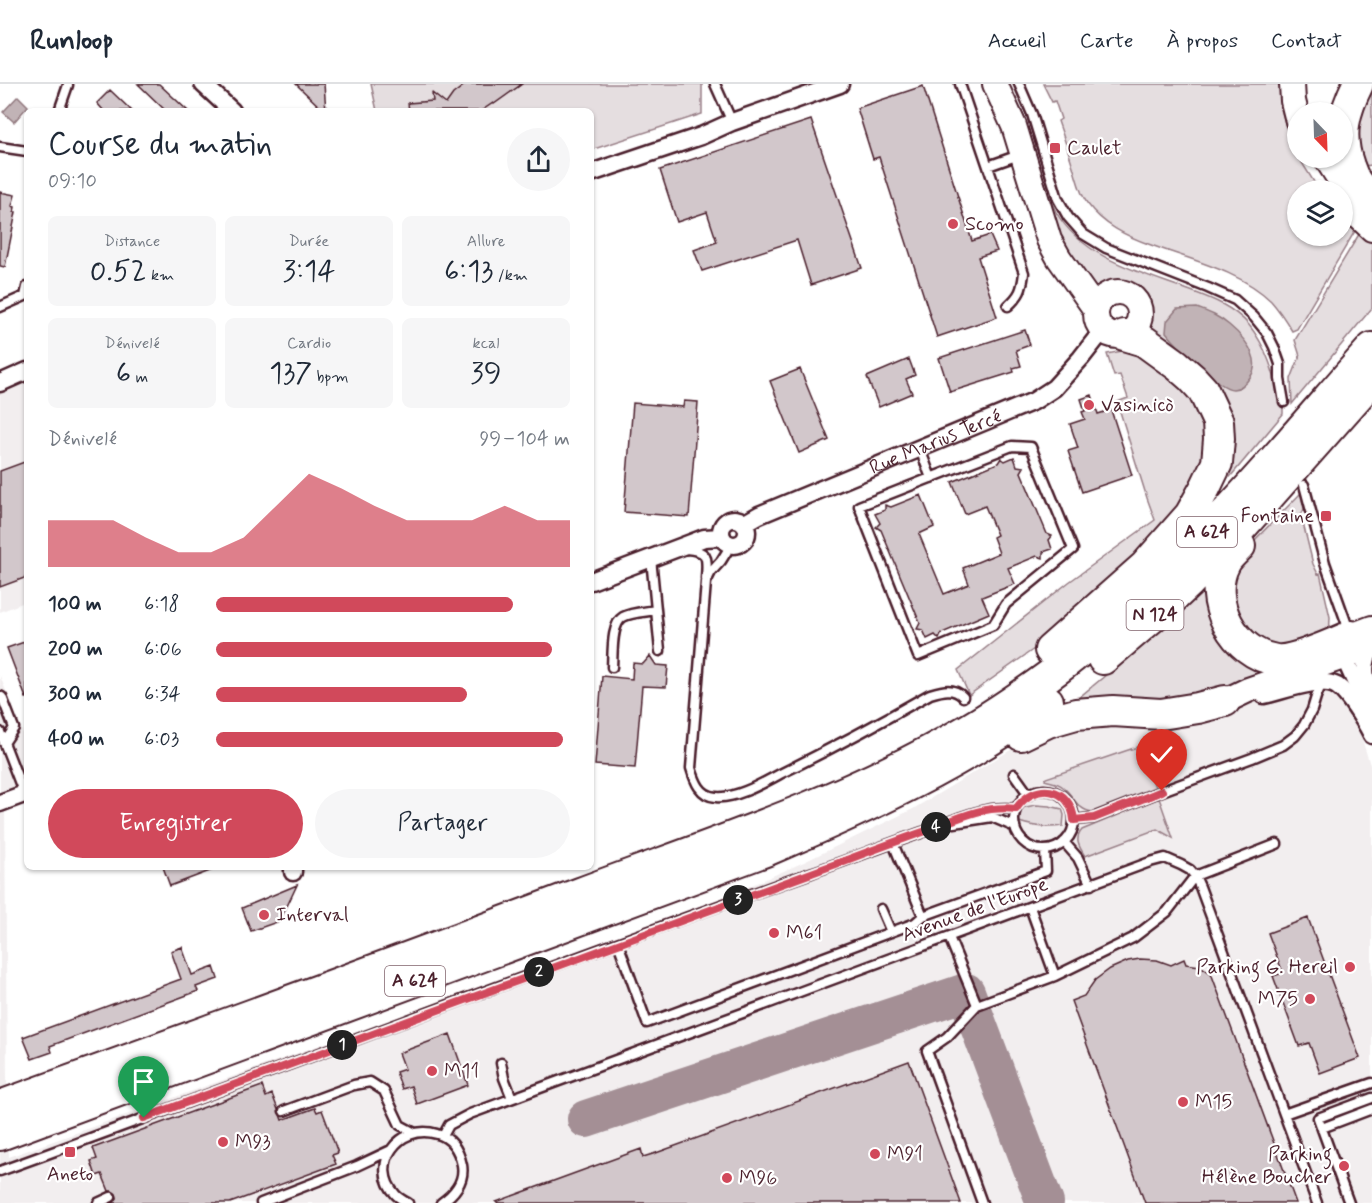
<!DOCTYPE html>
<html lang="fr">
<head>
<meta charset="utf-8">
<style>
  :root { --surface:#fff; --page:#f6f6f7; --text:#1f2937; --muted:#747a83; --line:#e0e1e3; --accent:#d1495b }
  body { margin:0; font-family:Mynerve,sans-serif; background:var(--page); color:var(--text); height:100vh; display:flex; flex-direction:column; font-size:22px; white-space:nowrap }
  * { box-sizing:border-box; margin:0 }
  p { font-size:20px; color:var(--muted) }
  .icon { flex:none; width:33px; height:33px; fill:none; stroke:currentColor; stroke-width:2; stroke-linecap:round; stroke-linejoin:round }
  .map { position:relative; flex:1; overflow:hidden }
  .sheet { position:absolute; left:24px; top:24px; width:570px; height:762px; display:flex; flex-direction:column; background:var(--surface); border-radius:9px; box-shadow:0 2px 4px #0004 }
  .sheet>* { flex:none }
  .needle { width:39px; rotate:157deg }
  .tools { position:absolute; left:1287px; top:18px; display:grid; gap:12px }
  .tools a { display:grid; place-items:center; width:66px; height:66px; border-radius:50%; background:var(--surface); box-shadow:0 2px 4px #0004; font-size:30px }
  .pin { position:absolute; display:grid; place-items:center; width:51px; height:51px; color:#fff; margin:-62px -26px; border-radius:50% 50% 50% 0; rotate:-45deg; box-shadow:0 0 6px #0007 }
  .pin .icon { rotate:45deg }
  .km { position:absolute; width:30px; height:30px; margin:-15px; border-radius:50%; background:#222; color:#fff; font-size:16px; line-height:30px; text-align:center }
  .round { display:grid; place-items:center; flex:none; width:63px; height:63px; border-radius:32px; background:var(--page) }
  .overview { display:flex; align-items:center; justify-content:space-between; height:102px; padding:0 24px }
  h1 { font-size:33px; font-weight:600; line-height:45px }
  .metrics { display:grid; grid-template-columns:repeat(3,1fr); gap:9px; height:102px; padding:6px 24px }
  .metrics div { display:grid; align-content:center; border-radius:9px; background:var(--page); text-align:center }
  .metrics b { font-size:30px; font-weight:600 }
  .metrics small { font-size:16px; font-weight:400 }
  .metrics p { font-size:16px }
  .chart { height:168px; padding:12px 24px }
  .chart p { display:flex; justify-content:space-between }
  .chart svg { width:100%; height:108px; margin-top:6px; fill:var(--accent); opacity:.7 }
  .primary-button { display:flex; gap:12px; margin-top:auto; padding:12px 24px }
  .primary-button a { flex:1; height:69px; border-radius:36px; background:var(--accent); color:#fff; font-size:24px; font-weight:600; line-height:69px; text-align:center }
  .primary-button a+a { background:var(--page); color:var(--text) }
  ul { padding:0 24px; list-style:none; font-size:20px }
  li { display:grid; grid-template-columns:96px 72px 1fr; align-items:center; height:45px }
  li i { height:15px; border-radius:8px; background:var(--accent) }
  header { display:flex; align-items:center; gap:36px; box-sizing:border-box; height:84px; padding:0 30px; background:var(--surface); border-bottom:2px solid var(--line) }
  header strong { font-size:28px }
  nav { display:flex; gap:33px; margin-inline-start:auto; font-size:21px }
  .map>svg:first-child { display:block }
  .built { fill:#f2eeef }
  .green { fill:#e5dee0; stroke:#987e86; stroke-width:1.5 }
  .water { fill:#c1b3b6; stroke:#91787e; stroke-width:1.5 }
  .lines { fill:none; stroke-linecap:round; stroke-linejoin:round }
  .taxiway { stroke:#a48f95; stroke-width:38 }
  .building { fill:#d2c7cb; stroke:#4a1f2b; stroke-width:1.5 }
  .lane-casing { stroke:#4a1f2b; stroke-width:13 }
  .street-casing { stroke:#4a1f2b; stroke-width:21 }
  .secondary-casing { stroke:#4a1f2b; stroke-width:28 }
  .highway-casing { stroke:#4a1f2b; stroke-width:34 }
  .lane { stroke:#fff; stroke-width:8 }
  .street { stroke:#fff; stroke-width:16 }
  .secondary { stroke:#fff; stroke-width:24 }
  .highway { stroke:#fff; stroke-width:30 }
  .route-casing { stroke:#fff; stroke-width:12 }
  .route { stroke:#d1495b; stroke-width:8 }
  .poi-dot { fill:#d1495b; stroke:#fff; stroke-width:2 }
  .labels { text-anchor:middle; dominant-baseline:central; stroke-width:4.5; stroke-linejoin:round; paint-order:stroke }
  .shield { fill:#fff; stroke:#80626b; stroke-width:1.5 }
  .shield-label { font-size:18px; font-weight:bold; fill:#4a1f2b }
  .poi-label { font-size:20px; fill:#4a1f2b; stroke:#fff; text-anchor:start }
  .street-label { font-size:20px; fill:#4a1f2b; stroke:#fff }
</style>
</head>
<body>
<header>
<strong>Runloop</strong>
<nav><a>Accueil</a><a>Carte</a><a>À propos</a><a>Contact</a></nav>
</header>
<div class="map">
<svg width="1372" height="1119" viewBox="0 0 1372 1119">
  <rect width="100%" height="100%" fill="#fff"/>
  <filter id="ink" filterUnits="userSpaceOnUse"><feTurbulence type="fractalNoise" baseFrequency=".0167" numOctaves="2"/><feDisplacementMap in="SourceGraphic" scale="12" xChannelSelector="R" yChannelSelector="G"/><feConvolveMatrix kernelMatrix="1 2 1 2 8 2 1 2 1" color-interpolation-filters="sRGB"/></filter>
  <g filter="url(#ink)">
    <path class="built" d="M27,298V517L0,528V308Z
      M0,592L27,659V716L5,724L7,1000L9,1073L700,824L804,778L913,725L1009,667L1057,640L1227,626L1287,609L1330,605L1342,612L1356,636L1372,687V1119H0Z"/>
    <path class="green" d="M371,0H702V30L591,66V27H377Z
      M1043,0H1280L1281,25L1291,61L1319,106H1298V152H1342L1343,129L1356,141L1355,147L1297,245L1292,247C1286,237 1279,226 1271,217C1240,187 1191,176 1151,161C1126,152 1103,141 1087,119C1081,111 1078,99 1075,89C1070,72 1064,54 1058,37L1061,35L1055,17L1052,18Z
      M1372,0V81L1363,82L1356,40Z
      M1047,107C1050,114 1053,121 1056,128C1083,175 1143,189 1191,207C1213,215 1233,223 1249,241C1269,266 1275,295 1283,325V330L1230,393L1222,390L1227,357L1142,248L1148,238L1151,219C1146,214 1140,205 1134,201C1121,192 1105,200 1094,208L1061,163L1042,108Z
      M1361,147L1372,157V224L1292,320L1291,295L1300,272L1295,256Z
      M1122,267H1134L1142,271L1193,314L1210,351L1205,380L1169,442L1092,517L1034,565L969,611L958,586L1069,498L1155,436L1147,414L1117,318L1128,314L1120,291L1114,292L1107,270Z
      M1301,409L1304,425L1301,431L1313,480L1318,490L1320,489L1330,533L1329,555L1300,566L1259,561L1231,530L1233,480L1245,466Z
      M1212,494L1219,534L1300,580L1200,614L1070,621L1154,551Z
      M1140,662L1155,703L1092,728C1077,726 1074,712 1063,703C1059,699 1051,698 1045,696L1046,694Z
      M1159,714L1173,754L1157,745L1085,772C1079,763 1074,755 1082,746Z
      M1036,721L1049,722L1062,725L1064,731L1063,742C1048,744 1034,743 1019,738V727L1021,724Z"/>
    <path class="water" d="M18,12L28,22L14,38L3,28Z
      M1197,224C1202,226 1208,228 1214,231C1232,240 1265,270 1251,292C1247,298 1241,305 1233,305C1218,305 1176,260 1166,248L1167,237L1177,225Z"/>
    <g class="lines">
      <path class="taxiway" d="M586,1035L966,908L1045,1119"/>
    </g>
    <path class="building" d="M138,0H159L188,27H166Z
      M296,0H324L326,27H324Z
      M466,0H522L494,20L493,19L481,27H409L408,19L433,17L432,9L446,20L453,10Z
      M923,2L972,157L990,151L997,167L978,173L997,233L937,253L879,73L873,75L857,24Z
      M110,6L132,27H104L97,19Z
      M811,36L862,184L811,201L797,156L702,187L694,166L717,158L707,128L677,138L660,86Z
      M0,108L15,111L12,122L15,123L14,128H16L5,183L0,182Z
      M1025,246L1030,261L1016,266L1021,282L1013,284L1014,288L950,308L939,274Z
      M909,275L915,291L906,295L912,309L879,323L867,293Z
      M800,285L829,356L799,369L770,297Z
      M1092,311L1098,330L1111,326L1132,391L1082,408L1068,367L1078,364L1070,340L1085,335L1082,328L1085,327L1081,315Z
      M684,317L698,318L689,433L624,428L633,319L683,323Z
      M1014,373L1017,382L1024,383L1021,388L1047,450L1052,452L1049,456L1052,465L1043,468V474L1037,472L1008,484L1015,500L982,513L989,529L942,549L939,555L935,551L927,555L923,546L917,545L920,539L881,446L876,443L880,439L875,430L885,426V421L891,423L921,411L934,443L919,450L944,510L969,500L963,484L999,469L993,453L997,451L985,422L965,430L952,398L998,379L1001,374L1005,377Z
      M27,377V493L0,503V387Z
      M27,557V614H26L7,564Z
      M650,572L656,581L668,582L666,603L642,602L635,684L595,681L602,592L632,595L633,579L643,580Z
      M163,783H218V784L170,802Z
      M297,801L280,837L251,847L242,824Z
      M1308,834L1360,974L1320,989L1309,959L1299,962L1273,892L1283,889L1268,849Z
      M182,863L192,891L214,883L218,895L196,903L198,907L50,962L52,968L32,975L23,953L181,895L171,867Z
      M1140,875L1157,876L1171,881L1184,875L1186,880L1200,882L1211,889L1296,1119H1145L1071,917L1084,912L1095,896L1110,885L1128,877Z
      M450,950L468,1001L417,1020L411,1002L402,1005L396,988L405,985L399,969Z
      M909,977L961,1119H497L496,1118L641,1065L643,1073L656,1069Z
      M262,1002L266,1013L272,1010L282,1036L315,1024L317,1028L322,1026L338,1069L332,1071L336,1080L230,1119H113L117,1114L116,1110L112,1107H109L102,1090L96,1092L91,1077L97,1075L93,1064Z"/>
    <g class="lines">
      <defs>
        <path id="lane" d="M715,0L732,38
          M960,0L1024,189C1022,206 1020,211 1008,222
          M1019,0L1032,30L1058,115L1068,133L1083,150L1106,164L1208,204L1235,216L1254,233L1267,249L1274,263L1280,280V295L1284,318
          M59,27L68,1
          M0,63L27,67
          M988,82L1019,71
          M0,223L25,212L27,203
          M1012,362L1031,363L1073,465L1006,520L993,541L918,572L859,422Z
          M920,365L931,394
          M1304,401L1325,479L1350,549
          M731,461L721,477L711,488L706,498L691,684C695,697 700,712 716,713C736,715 763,699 780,690C831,665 881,638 930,610C943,606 954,603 963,613
          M686,465C710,467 707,474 706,495
          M651,474L660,567
          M612,583C613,569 611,540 623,533C632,528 646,528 656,526
          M0,612L2,613L14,644L4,659
          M0,648L24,710
          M1014,690L1029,711
          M1014 736a30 30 0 1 1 60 0a30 30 0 1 1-60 0Z
          M1074,736L1093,734L1162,707L1252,674L1283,661L1295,652L1304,641L1312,626L1316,613L1323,597
          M954,739L992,733L1015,743
          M1064,758L1078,774L1091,801
          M893,759L923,832L1046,787L1045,766
          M1030,823L1055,892
          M881,825L891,848
          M949,853L977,921L947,953L927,967L982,1119
          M618,859L647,939L915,839L923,832
          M977,921L1055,892L1133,854L1167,828L1195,792L1277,760
          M501,979L504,994L512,1014
          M284,1027L354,1001L370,998L384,1007L400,1041L413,1048
          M1284,1030L1372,999
          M1322,1044L1372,1025
          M443,1052L449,1041L470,1030L1150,778L1165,774L1181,781L1190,786L1195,792L1200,803L1317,1119
          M0,1087C271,989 539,885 811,789C848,776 886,761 923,748C954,736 983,721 1016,725
          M98,1119L111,1113
          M261,1119L357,1082L391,1066
          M408,1119C404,1117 399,1114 396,1111C368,1082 399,1038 437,1050C452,1054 459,1067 462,1081C465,1098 454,1110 441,1119
          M1349,1119L1318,1034L1372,1014"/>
        <g id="street">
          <path d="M203,0L232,27"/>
          <path d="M591,89L701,52L732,38L840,0"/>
          <path d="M0,299L27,287"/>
          <circle cx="734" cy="448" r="13"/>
          <path id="s1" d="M745,439L759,431L1034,317L1054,304L1081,274L1103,246"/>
          <path d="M591,497L704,454L722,453"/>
          <path d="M1349,566L1344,573L1363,615L1367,633"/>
          <path d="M1264,611C1283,607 1319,592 1337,602C1346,608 1352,618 1358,627C1363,635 1368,642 1372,651"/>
          <path d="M1370,614C1366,591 1361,586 1371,563"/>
          <path d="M0,719L27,709"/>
          <path d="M293,788V783"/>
        </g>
        <path id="secondary" d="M995,0L1014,42L1049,156L1059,174L1096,226
          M1292,0L1293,17L1298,37
          M1326,74L1340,96L1356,113
          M1342,117L1372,145
          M1096 230a22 22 0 1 1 44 0a22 22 0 1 1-44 0Z
          M1351,552L1372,544
          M1225,617L1248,606L1372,563"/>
        <path id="highway" d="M1358,0C1344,28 1338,51 1349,82C1351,87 1353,94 1357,99C1361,105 1367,111 1372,117
          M1240,462C1235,467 1228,473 1225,479C1205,516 1235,571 1276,576C1292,578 1335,559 1351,552
          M1050,566L1145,482L1190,431L1205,404L1217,379L1219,355L1218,338L1203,306L1192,294L1177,281L1144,257L1124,251
          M1103,575L1156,530L1190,498L1233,453L1372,296
          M1021,651L1048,638L1076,630L1113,627L1161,630L1198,624L1225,617
          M0,1022C194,952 388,882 580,809C705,762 834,721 951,655C988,635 1024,610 1058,585C1084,566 1108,544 1132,522C1219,443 1294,352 1372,264
          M0,1051L768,766C865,725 963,680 1048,617"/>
      </defs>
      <use href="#lane" class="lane-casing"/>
      <use href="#street" class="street-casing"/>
      <use href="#secondary" class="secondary-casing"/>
      <use href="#highway" class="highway-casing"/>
      <use href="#lane" class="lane"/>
      <use href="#street" class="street"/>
      <use href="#secondary" class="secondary"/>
      <use href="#highway" class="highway"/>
    </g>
  </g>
  <g class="lines" filter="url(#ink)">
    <defs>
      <path id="route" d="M144,1034L836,780C865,769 894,758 923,748C955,736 981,721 1016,725C1034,697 1071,702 1074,736L1094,734L1162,707"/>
    </defs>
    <use href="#route" class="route-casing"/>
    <use href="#route" class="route"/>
  </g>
  <g class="poi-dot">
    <rect x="1049" y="58" width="12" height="12" rx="3"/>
    <circle cx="953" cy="140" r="6"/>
    <circle cx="1089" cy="321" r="6"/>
    <rect x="1320" y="426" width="12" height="12" rx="3"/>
    <circle cx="264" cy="831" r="6"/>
    <circle cx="774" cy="849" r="6"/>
    <circle cx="1350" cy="883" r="6"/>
    <circle cx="1310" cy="915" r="6"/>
    <circle cx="432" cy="987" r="6"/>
    <circle cx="1183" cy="1018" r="6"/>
    <circle cx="223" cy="1058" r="6"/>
    <rect x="64" y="1062" width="12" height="12" rx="3"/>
    <circle cx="875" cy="1070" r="6"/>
    <circle cx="1344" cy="1082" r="6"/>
    <circle cx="727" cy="1094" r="6"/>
  </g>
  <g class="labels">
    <g class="shield">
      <rect x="1177" y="433" width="60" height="30" rx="4.5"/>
      <rect x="1126.5" y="516" width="57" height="30" rx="4.5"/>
      <rect x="385" y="882" width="60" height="30" rx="4.5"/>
    </g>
    <g class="shield-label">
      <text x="1207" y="448">A 624</text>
      <text x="1155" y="531">N 124</text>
      <text x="415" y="897">A 624</text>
    </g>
    <g class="poi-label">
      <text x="1067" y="64">Caulet</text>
      <text x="965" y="140">Scomo</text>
      <text x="1101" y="321">Vasinicò</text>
      <text x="1314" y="432" text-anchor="end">Fontaine</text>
      <text x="276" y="831">Interval</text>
      <text x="786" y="849">M61</text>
      <text x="1338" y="883" text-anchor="end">Parking G. Hereil</text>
      <text x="1298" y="915" text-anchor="end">M75</text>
      <text x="444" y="987">M11</text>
      <text x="1195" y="1018">M15</text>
      <text x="235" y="1058">M93</text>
      <text x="887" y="1070">M91</text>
      <text x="1332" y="1070" text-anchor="end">Parking<tspan x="1332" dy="23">Hélène Boucher</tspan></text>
      <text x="70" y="1090" text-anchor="middle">Aneto</text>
      <text x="739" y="1094">M96</text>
    </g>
    <g class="street-label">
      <text stroke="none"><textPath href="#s1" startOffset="207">Rue Marius Tercé</textPath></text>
      <text transform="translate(975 826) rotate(-20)">Avenue de l'Europe</text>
    </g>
  </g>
</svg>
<div class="tools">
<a><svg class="needle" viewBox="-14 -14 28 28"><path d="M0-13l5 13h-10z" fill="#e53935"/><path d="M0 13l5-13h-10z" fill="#747a83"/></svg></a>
<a><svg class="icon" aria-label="layers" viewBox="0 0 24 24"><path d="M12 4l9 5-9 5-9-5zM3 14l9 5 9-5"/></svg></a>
</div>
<div class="pin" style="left:144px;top:1034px;background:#1e9e55"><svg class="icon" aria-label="arrive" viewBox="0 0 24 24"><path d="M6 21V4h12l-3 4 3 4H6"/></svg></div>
<div class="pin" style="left:1162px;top:707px;background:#d93025"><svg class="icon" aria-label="check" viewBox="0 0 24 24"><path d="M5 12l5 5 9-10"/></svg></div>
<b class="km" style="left:342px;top:961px">1</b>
<b class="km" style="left:539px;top:888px">2</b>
<b class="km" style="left:738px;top:816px">3</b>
<b class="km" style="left:936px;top:743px">4</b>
<section class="sheet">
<div class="overview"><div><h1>Course du matin</h1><p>09:10</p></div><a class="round"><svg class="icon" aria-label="share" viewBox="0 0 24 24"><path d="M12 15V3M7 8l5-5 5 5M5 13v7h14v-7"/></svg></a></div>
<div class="metrics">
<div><p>Distance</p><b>0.52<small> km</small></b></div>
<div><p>Durée</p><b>3:14</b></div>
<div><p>Allure</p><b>6:13<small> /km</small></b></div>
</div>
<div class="metrics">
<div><p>Dénivelé</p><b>6<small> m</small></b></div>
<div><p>Cardio</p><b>137<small> bpm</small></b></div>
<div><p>kcal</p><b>39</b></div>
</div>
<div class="chart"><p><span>Dénivelé</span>99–104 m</p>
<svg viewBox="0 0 160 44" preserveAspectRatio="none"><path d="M0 44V25L10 25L20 25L30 32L40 38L50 38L60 32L70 19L80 6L90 12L100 19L110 25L120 25L130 25L140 19L150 25L160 25V44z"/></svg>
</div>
<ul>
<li><b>100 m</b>6:18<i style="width:84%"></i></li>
<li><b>200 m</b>6:06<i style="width:95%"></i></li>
<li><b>300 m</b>6:34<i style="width:71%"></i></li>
<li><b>400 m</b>6:03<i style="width:98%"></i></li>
</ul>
<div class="primary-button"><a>Enregistrer</a><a>Partager</a></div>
</section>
</div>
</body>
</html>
